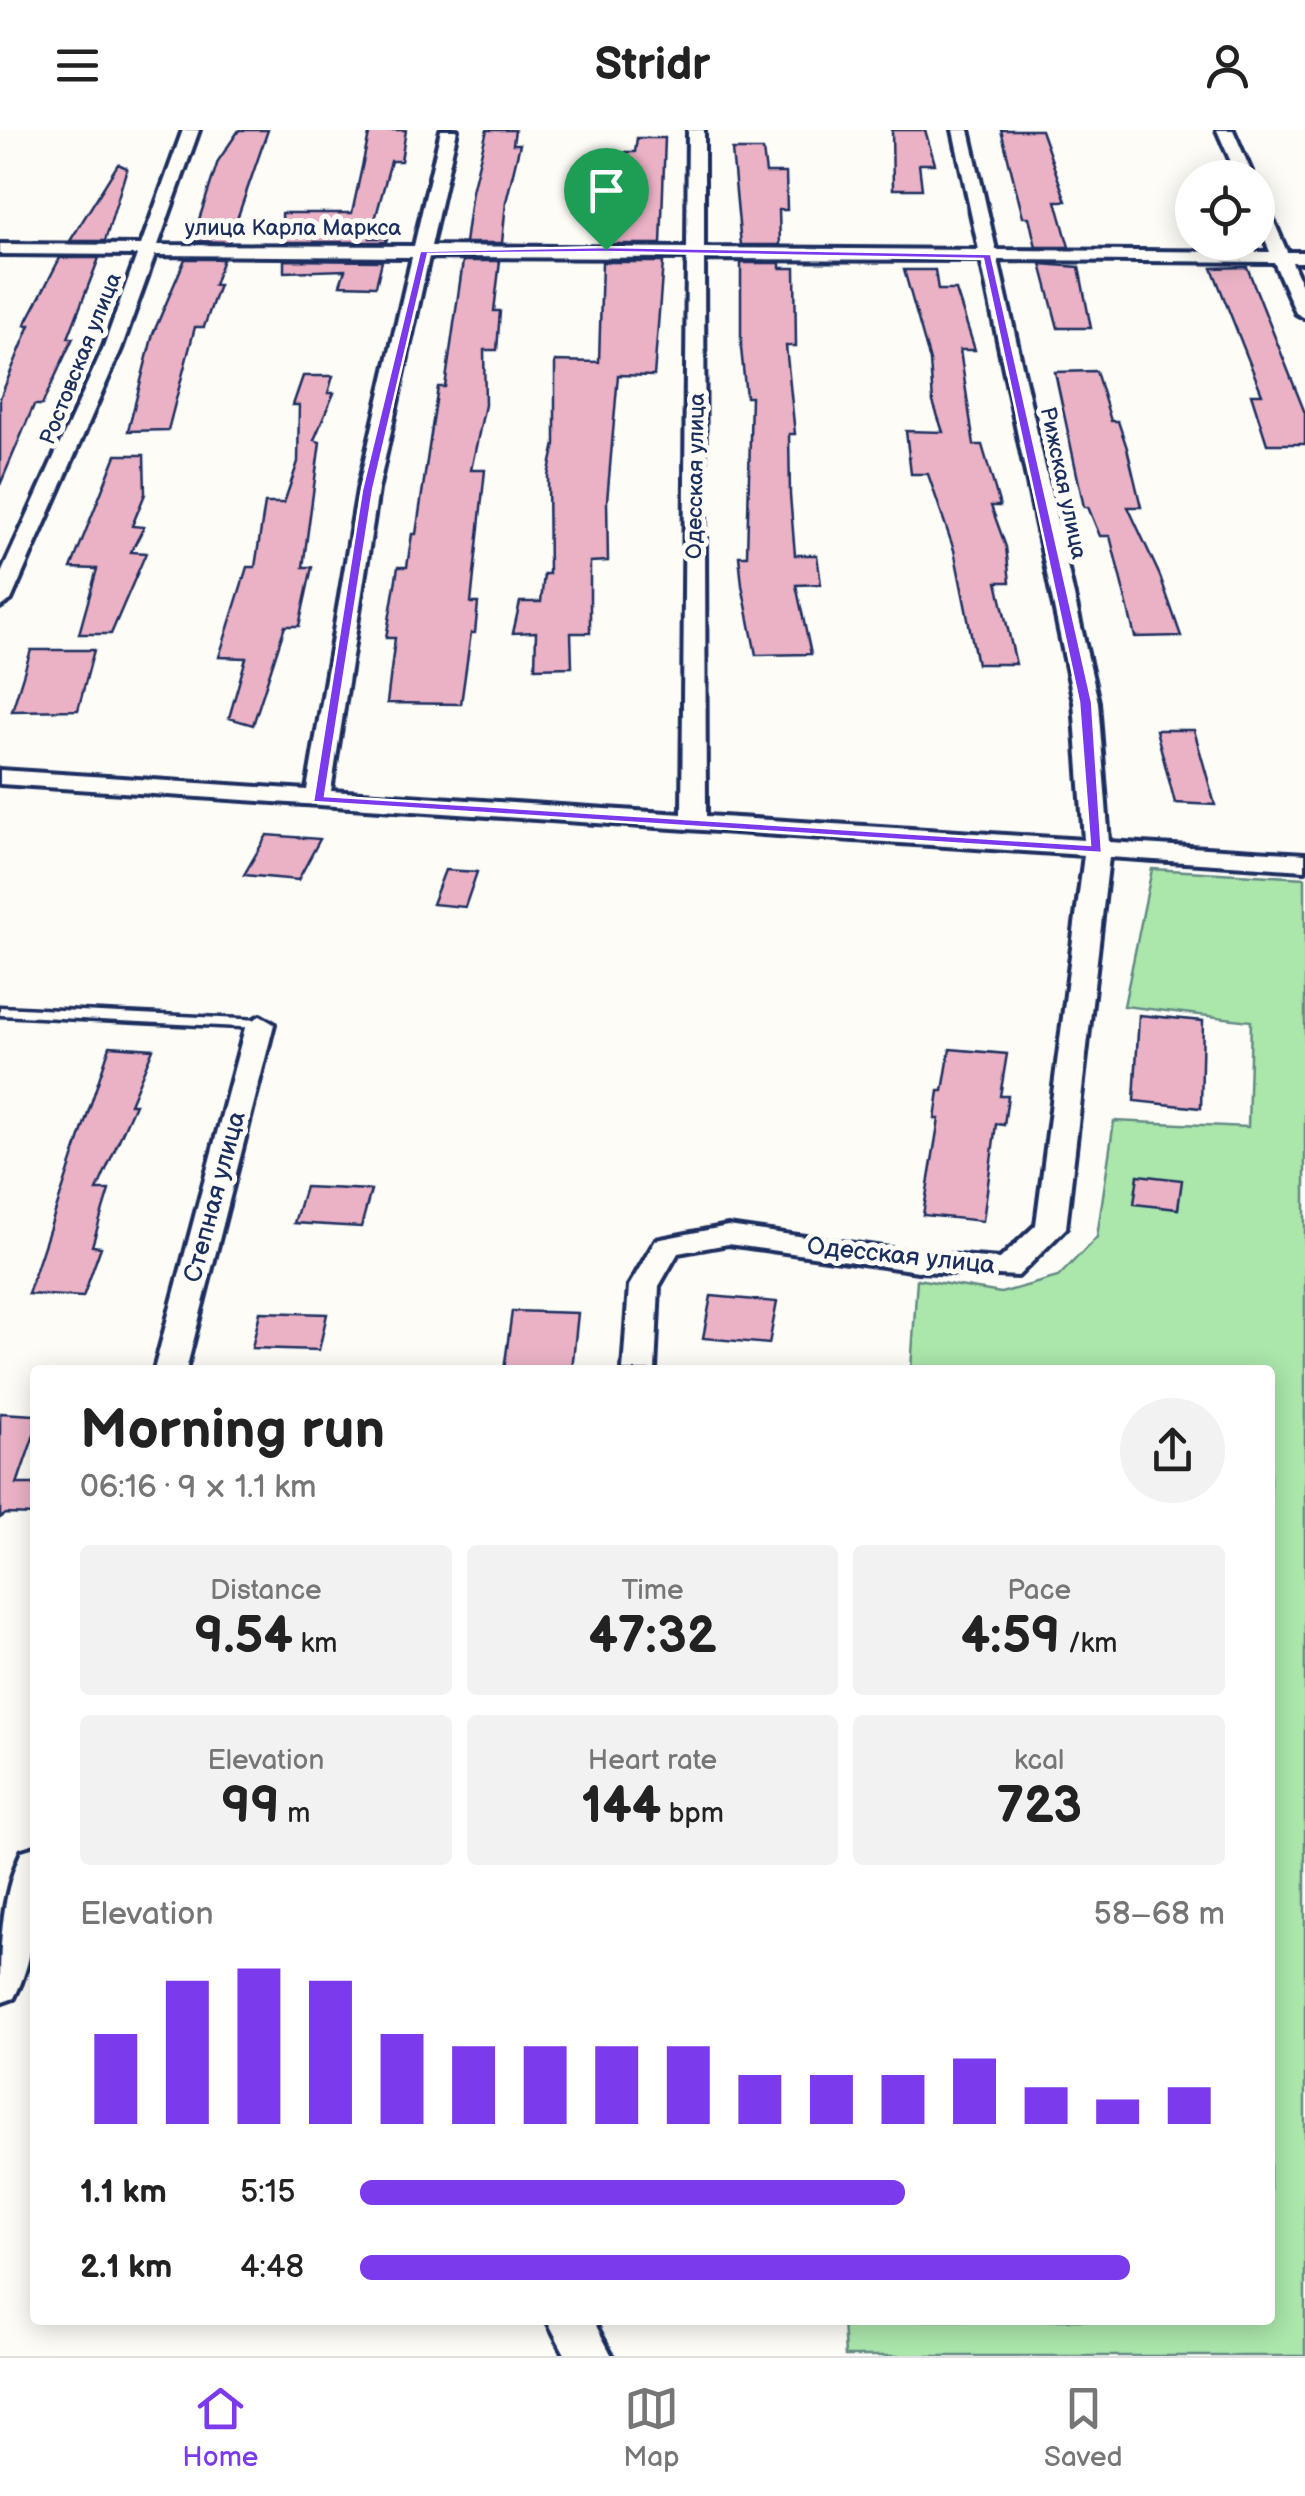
<!DOCTYPE html>
<html lang="en">
<head>
<meta charset="utf-8">
<style>
  :root { --surface:#fff; --page:#f2f2f2; --text:#222; --muted:#767676; --line:#e0e0e0; --accent:#7c3aed }
  body { margin:0; font-family:"Balsamiq Sans",sans-serif; background:var(--page); color:var(--text); height:100vh; display:flex; flex-direction:column; font-size:38px; white-space:nowrap }
  * { box-sizing:border-box; margin:0 }
  p { font-size:32px; color:var(--muted) }
  .icon { flex:none; width:55px; height:55px; fill:none; stroke:currentColor; stroke-width:2; stroke-linecap:round; stroke-linejoin:round }
  .map { position:relative; flex:1; overflow:hidden }
  .panel { position:absolute; left:30px; top:1235px; width:1245px; height:960px; display:flex; flex-direction:column; background:var(--surface); border-radius:10px; box-shadow:0 5px 25px #0003 }
  .panel>* { flex:none }
  .controls { position:absolute; left:1175px; top:30px; display:grid; gap:20px }
  .controls a { display:grid; place-items:center; width:100px; height:100px; border-radius:50%; background:var(--surface); box-shadow:0 5px 25px #0003; font-size:50px }
  .pin { position:absolute; display:grid; place-items:center; width:85px; height:85px; color:#fff; margin:-102px -42px; border-radius:50% 50% 50% 0; rotate:-45deg; box-shadow:0 0 10px #0007 }
  .pin .icon { rotate:45deg }
  .round { display:grid; place-items:center; flex:none; width:105px; height:105px; border-radius:52px; background:var(--page) }
  .summary { display:flex; align-items:center; justify-content:space-between; height:170px; padding:0 50px }
  h1 { font-size:55px; font-weight:700; line-height:75px }
  .figures { display:grid; grid-template-columns:repeat(3,1fr); gap:15px; height:170px; padding:10px 50px }
  .figures div { display:grid; align-content:center; border-radius:10px; background:var(--page); text-align:center }
  .figures b { font-size:50px; font-weight:700 }
  .figures small { font-size:28px; font-weight:400 }
  .figures p { font-size:28px }
  .chart { height:280px; padding:20px 50px }
  .chart p { display:flex; justify-content:space-between }
  .chart svg { width:100%; height:180px; margin-top:10px; stroke:var(--accent); stroke-width:6 }
  ul { padding:0 50px; list-style:none; font-size:32px }
  li { display:grid; grid-template-columns:160px 120px 1fr; align-items:center; height:75px }
  li i { height:25px; border-radius:12px; background:var(--accent) }
  header { display:flex; justify-content:space-between; align-items:center; height:130px; padding:0 50px; background:var(--surface); font-size:45px; font-weight:700 }
  .tabs { display:flex; justify-content:space-around; align-items:center; height:140px; border-top:2px solid var(--line); background:var(--surface); font-size:28px; color:var(--muted) }
  .tabs a { display:grid; justify-items:center; gap:5px }
  .tabs .selected { color:var(--accent) }
  .map>svg:first-child { display:block }
  .green { fill:#abe6ab; stroke:#638a84; stroke-width:2.5 }
  .building { fill:#ebb2c6; stroke:#1b2f5e; stroke-width:2.5 }
  .lines { fill:none; stroke-linecap:round; stroke-linejoin:round }
  .service-casing { stroke:#1b2f5e; stroke-width:7 }
  .minor-casing { stroke:#1b2f5e; stroke-width:8 }
  .service { fill:#fdfcf7; fill-rule:evenodd }
  .minor { fill:#fdfcf7; fill-rule:evenodd }
  .route { fill:#7c3aed; stroke:#fff; stroke-width:2.5; fill-rule:evenodd }
  .labels { text-anchor:middle; dominant-baseline:central; stroke-width:10; stroke-linejoin:round; paint-order:stroke }
  .far-street-label { font-size:22px; fill:#1b2f5e; stroke:#fdfcf7 }
  .street-label { font-size:25px; fill:#1b2f5e; stroke:#fdfcf7 }
</style>
</head>
<body>
<header><svg class="icon" aria-label="menu" viewBox="0 0 24 24"><path d="M4 6h16M4 12h16M4 18h16"/></svg>Stridr<svg class="icon" aria-label="person" viewBox="0 0 24 24"><circle cx="12" cy="8" r="4"/><path d="M4 21q1-7 8-7t8 7"/></svg></header>
<div class="map">
<svg width="1305" height="2226" viewBox="0 0 1305 2226">
  <rect width="100%" height="100%" fill="#fdfcf7"/>
  <filter id="ink" filterUnits="userSpaceOnUse"><feTurbulence type="fractalNoise" baseFrequency=".01" numOctaves="2"/><feDisplacementMap in="SourceGraphic" scale="20" xChannelSelector="R" yChannelSelector="G"/><feConvolveMatrix kernelMatrix="1 2 1 2 8 2 1 2 1" color-interpolation-filters="sRGB"/></filter>
  <g filter="url(#ink)">
    <path class="green" d="M1152,739L1305,748V2226H845L843,2190H1270V1240H911L917,1149L1001,1163L1058,1147L1097,1107L1114,991L1248,997L1251,891L1124,876Z"/>
    <path class="building" d="M239,0H268L229,112L192,111L218,31Z
      M370,0H406L401,31H391L370,108H387L386,112H283L282,83H352Z
      M487,0H515L513,14H520L506,72L502,113H465L472,61Z
      M892,0H925L935,34H919L922,59H893Z
      M1001,0H1041L1066,71H1056L1069,117H1036L1029,87H1023Z
      M637,8H665L661,114H610L615,66H626V22H635Z
      M732,20H763L766,43H786L787,80H779L780,115H741Z
      M118,34L127,38L105,111H70Z
      M60,128H99L68,208H73L42,275H34L0,355V268L30,195H25Z
      M185,129H223L214,155H219L204,197H195L168,300L128,301L153,204Z
      M284,130L382,131L376,156L340,155L345,140L284,142Z
      M463,131H500L494,181H500L497,220H484L485,275L471,340H485L471,473H478L475,503H471L461,574L387,573L395,508H386L398,437H407L412,404H416L438,257H445Z
      M602,132H663L654,246L618,245L607,371L608,431L590,432V503H571L572,537L535,538L536,502L513,503L520,472H541L544,444H549L548,346L555,314V231L599,232Z
      M741,133H780V138H795L796,216H786L795,304H789L790,365L795,425H817L821,454L796,455L811,524L756,525L742,455L739,426H747L751,267H746L741,218Z
      M1041,134L1079,137L1091,198H1058Z
      M1247,137L1305,283V314H1267L1251,264H1262L1212,138Z
      M904,140H935L938,160H956L975,220H960L974,315H982L1000,376H991L1006,417L1010,452H997L1016,534H977L954,420L928,344H911L906,301L943,302L933,272L930,231Z
      M1096,241L1111,291H1118L1127,318L1141,377H1128L1160,446L1181,506L1135,507L1110,406H1100L1088,377H1084L1055,242Z
      M303,246H333L328,263H334L314,310L320,312L303,437H312L299,496H285L253,595L229,588L246,528L219,527L247,437H255L265,373H284L298,332L299,275H293Z
      M116,325H144L145,364L132,396L144,397L131,422L146,423L111,504H79L97,439L71,438Z
      M31,520H94L78,580L12,581Z
      M1156,600H1194L1215,675L1175,673Z
      M267,705L320,709L298,750L244,745Z
      M445,740L477,742L465,777L432,774Z
      M1139,885L1203,891L1201,978L1134,971Z
      M110,916L153,919L130,974H135L97,1060H109L92,1116L101,1117L83,1167L28,1164Z
      M950,919L1007,924L1000,966H1008L1004,995L996,994L983,1091L923,1085L939,989H935L939,961H943Z
      M1138,1045L1182,1050L1178,1079L1134,1074Z
      M305,1057L371,1060L361,1097L294,1093Z
      M711,1166L777,1172L769,1214L703,1208Z
      M512,1181L578,1183L572,1240H504Z
      M260,1182L327,1184L319,1220L252,1218Z
      M0,1283L35,1285V1302L17,1354H35V1385L6,1384L0,1388Z"/>
    <g class="lines">
      <defs>
        <path id="service" d="M0,877L260,890L267,894L260,898L0,885Z"/>
        <path id="minor" d="M183,0H199L158,115L414,116L441,0H457L431,116L687,118L688,0H704V118L979,120L953,0H969L996,120L1270,122L1258,92V68L1266,73L1287,122H1305V132H1292L1305,162V188L1296,183L1274,132L998,130L1098,572L1109,712L1305,724V740L1109,727L1066,1098L1018,1146L918,1141L728,1114L678,1123L659,1156L655,1240H623L629,1156L656,1110L728,1096L918,1123L1000,1129L1036,1095L1084,725L0,654V640L307,660L358,360L412,127L155,125L121,219L11,470L0,477V446L103,219L137,125L0,124V114L141,115ZM429,127L687,128L682,684L331,661L378,360ZM704,129L981,130L1074,572L1084,710L706,686Z
          M1217,0H1233L1254,48H1238Z
          M260,886L274,894L186,1240H154L246,894Z
          M35,1717C35,1768 39,1821 14,1868L0,1873C0,1821 0,1768 22,1721Z
          M547,2190H593L612,2226H566Z"/>
      </defs>
      <use href="#service" class="service-casing"/>
      <use href="#minor" class="minor-casing"/>
      <use href="#service" class="service"/>
      <use href="#minor" class="minor"/>
    </g>
  </g>
  <path class="route" d="M606,117L991,124L1092,572L1102,723L313,672L362,360L420,121ZM606,122L983,129L1079,572L1090,715L325,666L373,360L428,124Z"/>
  <g class="labels">
    <g class="far-street-label">
      <text x="293" y="98">улица Карла Маркса</text>
      <text transform="translate(81 229) rotate(-68)">Ростовская улица</text>
      <text transform="translate(696 346) rotate(-89)">Одесская улица</text>
      <text transform="translate(1063 353) rotate(78)">Рижская улица</text>
    </g>
    <g class="street-label">
      <text transform="translate(215 1067) rotate(-75)">Степная улица</text>
      <text transform="translate(901 1126) rotate(6)">Одесская улица</text>
    </g>
  </g>
</svg>
<div class="controls">
<a><svg class="icon" aria-label="locate" viewBox="0 0 24 24"><circle cx="12" cy="12" r="6"/><path d="M12 2v4M12 18v4M2 12h4M18 12h4"/></svg></a>
</div>
<div class="pin" style="left:606px;top:120px;background:#1e9e55"><svg class="icon" aria-label="arrive" viewBox="0 0 24 24"><path d="M6 21V4h12l-3 4 3 4H6"/></svg></div>
<section class="panel">
<div class="summary"><div><h1>Morning run</h1><p>06:16 · 9 × 1.1 km</p></div><a class="round"><svg class="icon" aria-label="share" viewBox="0 0 24 24"><path d="M12 15V3M7 8l5-5 5 5M5 13v7h14v-7"/></svg></a></div>
<div class="figures">
<div><p>Distance</p><b>9.54<small> km</small></b></div>
<div><p>Time</p><b>47:32</b></div>
<div><p>Pace</p><b>4:59<small> /km</small></b></div>
</div>
<div class="figures">
<div><p>Elevation</p><b>99<small> m</small></b></div>
<div><p>Heart rate</p><b>144<small> bpm</small></b></div>
<div><p>kcal</p><b>723</b></div>
</div>
<div class="chart"><p><span>Elevation</span>58–68 m</p>
<svg viewBox="0 0 160 44" preserveAspectRatio="none"><path d="M5 44V22M15 44V9M25 44V6M35 44V9M45 44V22M55 44V25M65 44V25M75 44V25M85 44V25M95 44V32M105 44V32M115 44V32M125 44V28M135 44V35M145 44V38M155 44V35"/></svg>
</div>
<ul>
<li><b>1.1 km</b>5:15<i style="width:63%"></i></li>
<li><b>2.1 km</b>4:48<i style="width:89%"></i></li>
</ul>
</section>
</div>
<nav class="tabs">
<a class="selected"><svg class="icon" aria-label="home" viewBox="0 0 24 24"><path d="M3 11l9-7 9 7M6 9v11h12V9"/></svg>Home</a>
<a><svg class="icon" aria-label="map" viewBox="0 0 24 24"><path d="M3 6l6-2 6 2 6-2v14l-6 2-6-2-6 2zM9 4v14M15 6v14"/></svg>Map</a>
<a><svg class="icon" aria-label="saved" viewBox="0 0 24 24"><path d="M7 4h10v16l-5-4-5 4z"/></svg>Saved</a>
</nav>
</body>
</html>
